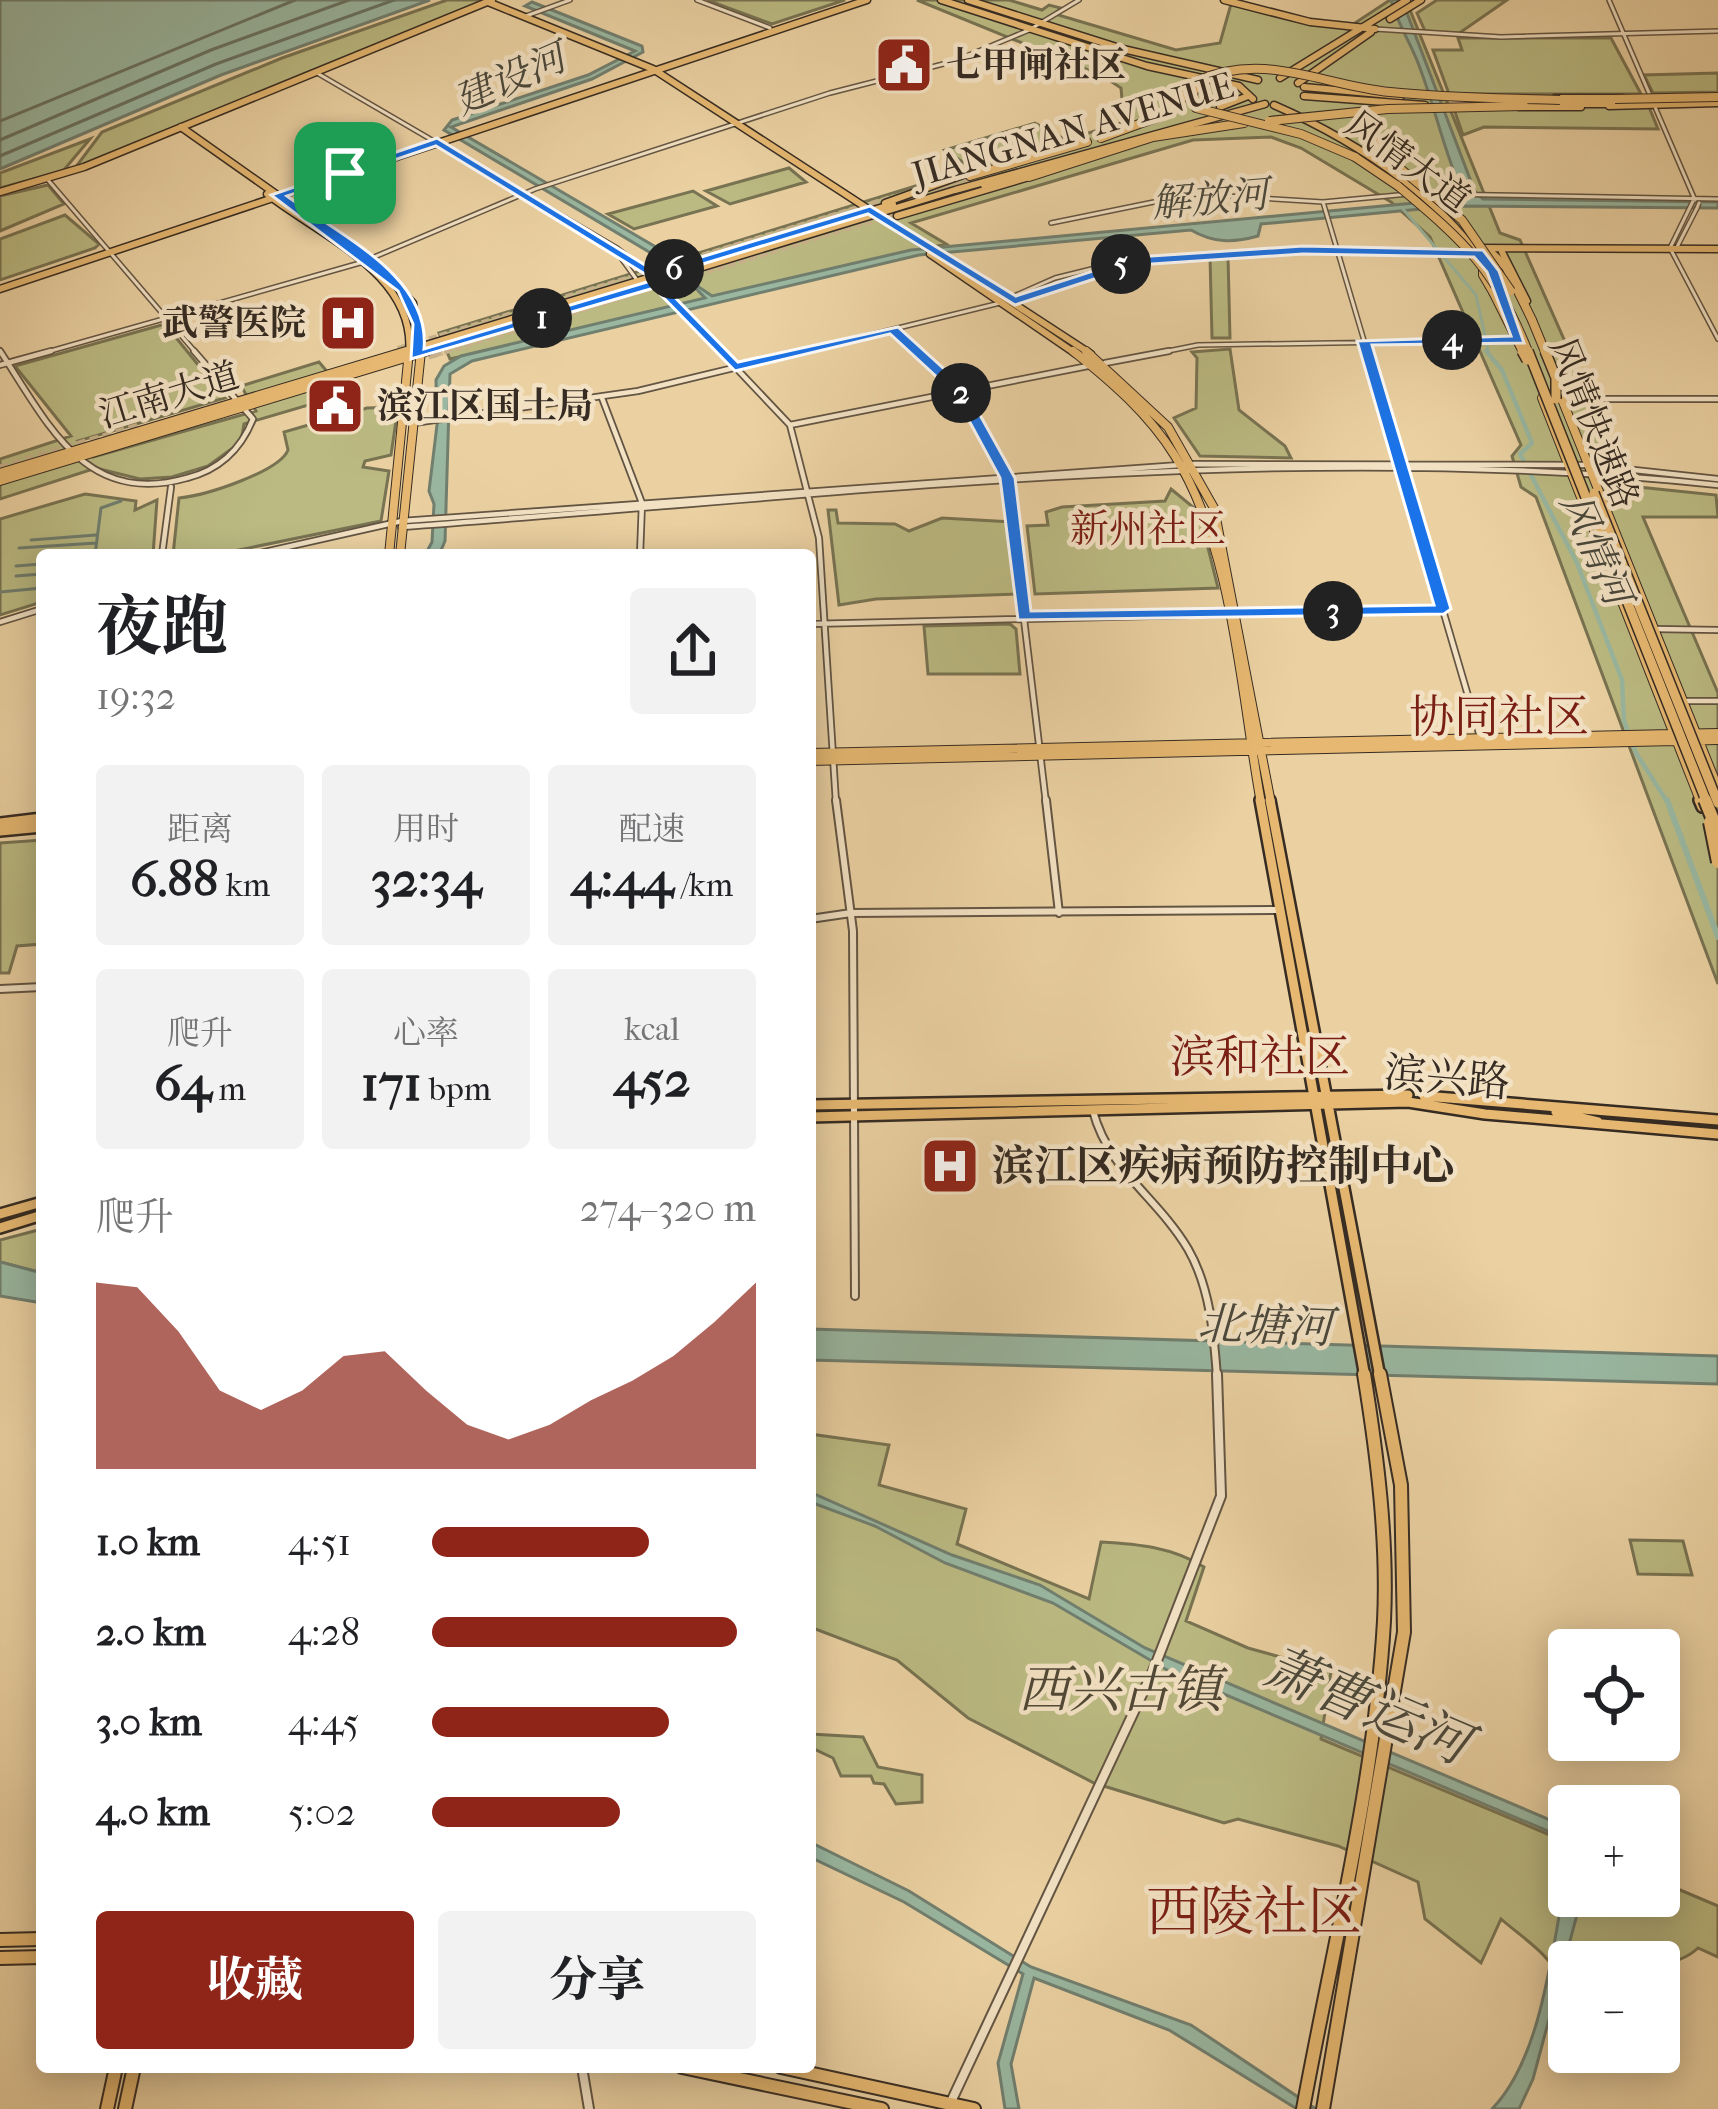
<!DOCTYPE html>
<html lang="zh">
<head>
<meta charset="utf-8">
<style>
  :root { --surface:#fff; --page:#f2f2f2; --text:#202124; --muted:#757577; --accent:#8f2418 }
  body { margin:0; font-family:"IM FELL French Canon","Noto Serif SC",serif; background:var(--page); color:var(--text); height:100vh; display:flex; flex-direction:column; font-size:45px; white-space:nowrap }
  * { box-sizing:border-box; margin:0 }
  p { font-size:39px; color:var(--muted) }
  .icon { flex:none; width:66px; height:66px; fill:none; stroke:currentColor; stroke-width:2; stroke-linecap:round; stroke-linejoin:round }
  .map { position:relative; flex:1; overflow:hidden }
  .sheet { position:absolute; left:36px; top:549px; width:780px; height:1524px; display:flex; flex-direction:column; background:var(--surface); border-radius:12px; box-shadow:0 6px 30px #0003 }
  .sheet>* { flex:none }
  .fabs { position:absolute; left:1548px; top:1629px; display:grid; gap:24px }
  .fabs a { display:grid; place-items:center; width:132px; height:132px; border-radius:12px; background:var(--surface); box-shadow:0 6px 30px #0003; font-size:60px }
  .pin { position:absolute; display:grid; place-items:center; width:102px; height:102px; color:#fff; margin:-51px; border-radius:24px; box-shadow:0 6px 18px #0006 }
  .km { position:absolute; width:60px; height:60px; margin:-30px; border-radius:50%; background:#222; color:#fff; font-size:33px; line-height:60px; text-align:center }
  .round { display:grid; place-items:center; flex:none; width:126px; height:126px; border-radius:12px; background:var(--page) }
  .head { display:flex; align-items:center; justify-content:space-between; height:204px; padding:0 60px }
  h1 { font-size:66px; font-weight:700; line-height:90px }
  .metrics { display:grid; grid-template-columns:repeat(3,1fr); gap:18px; height:204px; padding:12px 60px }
  .metrics div { display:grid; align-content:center; border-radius:12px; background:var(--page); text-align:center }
  .metrics b { font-size:51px; font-weight:700 }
  .metrics small { font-size:33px; font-weight:400 }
  .metrics p { font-size:33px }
  .chart { height:336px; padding:24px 60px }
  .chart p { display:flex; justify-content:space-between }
  .chart svg { width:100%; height:216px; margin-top:12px; fill:var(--accent); opacity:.7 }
  .primary-button { display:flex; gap:24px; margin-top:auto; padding:24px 60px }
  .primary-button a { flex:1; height:138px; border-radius:12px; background:var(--accent); color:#fff; font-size:48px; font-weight:700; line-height:138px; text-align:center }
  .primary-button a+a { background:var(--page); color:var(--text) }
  ul { padding:0 60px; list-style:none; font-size:39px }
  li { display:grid; grid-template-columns:192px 144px 1fr; align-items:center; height:90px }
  li i { height:30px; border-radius:15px; background:var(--accent) }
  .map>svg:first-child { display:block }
  .green { fill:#bbba82; stroke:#787352; stroke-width:3 }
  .water { fill:#99b7a1; stroke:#717f6f; stroke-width:3 }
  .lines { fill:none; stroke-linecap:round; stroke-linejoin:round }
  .shore { stroke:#687262; stroke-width:3 }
  .stream { stroke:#717f6f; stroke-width:3 }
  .canal-far2 { stroke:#99b7a1; stroke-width:3 }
  .canal-far1 { stroke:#99b7a1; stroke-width:4.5 }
  .canal { stroke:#99b7a1; stroke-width:6 }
  .highway-tunnel-far1 { stroke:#c7b089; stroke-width:8; stroke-dasharray:8 3; stroke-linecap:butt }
  .highway-tunnel { stroke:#c7b089; stroke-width:9; stroke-dasharray:9 4.5; stroke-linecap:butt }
  .minor-far3-casing { stroke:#635543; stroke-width:6 }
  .minor-far2-casing { stroke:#635543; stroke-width:8 }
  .minor-far1-casing { stroke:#635543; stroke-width:10 }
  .minor-casing { stroke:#635543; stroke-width:12 }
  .major-far3-casing { stroke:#362c23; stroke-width:9 }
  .major-far2-casing { stroke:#362c23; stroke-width:10 }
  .major-far1-casing { stroke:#362c23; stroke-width:14 }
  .major-casing { stroke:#362c23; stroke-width:16 }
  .highway-casing { stroke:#362c23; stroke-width:10 }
  .minor-far3 { stroke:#f2e1c3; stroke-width:3 }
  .minor-far2 { stroke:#f2e1c3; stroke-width:4.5 }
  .minor-far1 { stroke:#f2e1c3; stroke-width:6 }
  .minor { stroke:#f2e1c3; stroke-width:8 }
  .major-far3 { stroke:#e6b871; stroke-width:6 }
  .major-far2 { stroke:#e6b871; stroke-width:8 }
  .major-far1 { stroke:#e6b871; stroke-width:9 }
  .major { stroke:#e6b871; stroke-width:12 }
  .highway { stroke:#e6b871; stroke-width:8 }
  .minor-bridge-casing { stroke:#635543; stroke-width:6; stroke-linecap:butt }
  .highway-bridge-far2-casing { stroke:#362c23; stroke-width:10; stroke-linecap:butt }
  .highway-bridge-far1-casing { stroke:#362c23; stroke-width:12; stroke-linecap:butt }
  .highway-bridge-casing { stroke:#362c23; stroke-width:16; stroke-linecap:butt }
  .minor-bridge { stroke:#f2e1c3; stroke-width:3 }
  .highway-bridge-far2 { stroke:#e6b871; stroke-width:8 }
  .highway-bridge-far1 { stroke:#e6b871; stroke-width:9 }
  .highway-bridge { stroke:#e6b871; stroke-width:12 }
  .route { fill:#1a73e8; stroke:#fff; stroke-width:3; fill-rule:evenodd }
  .labels { text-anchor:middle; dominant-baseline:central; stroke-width:9; stroke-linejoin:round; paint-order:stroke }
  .far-poi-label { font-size:36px; font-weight:bold; fill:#362c23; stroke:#f2e1c3; text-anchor:start }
  .far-street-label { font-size:36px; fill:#362c23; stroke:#f2e1c3 }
  .far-water-label { font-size:39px; font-style:italic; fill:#4a483c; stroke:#f2e1c3 }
  .far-neighbourhood-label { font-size:39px; fill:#7a1f14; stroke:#f2e1c3 }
  .street-label { font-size:42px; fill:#362c23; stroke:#f2e1c3 }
  .poi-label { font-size:42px; font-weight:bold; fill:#362c23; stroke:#f2e1c3; text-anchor:start }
  .neighbourhood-label { font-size:45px; fill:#7a1f14; stroke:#f2e1c3 }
  .water-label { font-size:45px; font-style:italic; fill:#4a483c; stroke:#f2e1c3 }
  .near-park-label { font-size:51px; font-style:italic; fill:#514836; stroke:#f2e1c3 }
  .near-water-label { font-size:54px; font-style:italic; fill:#4a483c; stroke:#f2e1c3 }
  .near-neighbourhood-label { font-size:54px; fill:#7a1f14; stroke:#f2e1c3 }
</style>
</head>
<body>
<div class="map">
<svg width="1718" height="2109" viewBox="0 0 1718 2109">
  <rect width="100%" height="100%" fill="#ebd1a2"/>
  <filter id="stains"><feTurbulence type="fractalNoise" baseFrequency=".00167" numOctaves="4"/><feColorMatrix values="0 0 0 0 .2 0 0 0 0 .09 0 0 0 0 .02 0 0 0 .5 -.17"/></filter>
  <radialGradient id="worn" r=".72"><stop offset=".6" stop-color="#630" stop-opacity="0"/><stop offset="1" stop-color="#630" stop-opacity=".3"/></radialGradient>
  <path class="green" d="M447,0H486L75,168L102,132L282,58Z
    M707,0H845L772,24Z
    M917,0H1009L1042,10L1049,5L1061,8L1055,14L1176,50L1220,43L1231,4L1346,29L1390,0H1406L1500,233L1520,240L1629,486L1716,495L1718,517H1643L1718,693V984L1536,497L1521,487L1512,456L1521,445L1430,237L1391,202L1301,148L1271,137L1193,140L911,223L946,244L450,359L439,333L1013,156L970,167L945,150L1035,123L1066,140L1124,122L1121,88L1103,76Z
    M1437,0H1507L1458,34L1425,31L1417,13Z
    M1458,38H1611L1641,94H1449L1433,50H1462Z
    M1718,73V92L1653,93L1644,75Z
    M1649,107L1658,129L1484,127L1463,135L1454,109Z
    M90,139L63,171L0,188V173Z
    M789,168L806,182L730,204L706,191Z
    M48,185L64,204L0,231V196Z
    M693,191L717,206L634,229L608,214Z
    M65,215L99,244L95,248L0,280V239Z
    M1210,256L1228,257L1230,338H1212Z
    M165,324L225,398L78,441L93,457L256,411L241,386L319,362L346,394L244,424L241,442L208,466L172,477L140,479L96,468L0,499V459L71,436L15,366Z
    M1230,349L1239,410L1285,446L1291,458L1200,456L1174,418L1196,408L1197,358L1192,352Z
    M398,407L391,455L365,461L363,467L389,471L381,521L214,555H173L179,498C208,495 280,471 288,450L284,432L367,408Z
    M1171,489L1199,512L1218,588L1035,594L1027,526L1048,525L1046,512L1062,507L1165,501Z
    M85,494L136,501L135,510L157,500L153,555H42V602L0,615V519Z
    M828,510H836L838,523L895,524L909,531L942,518L1012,522L1018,594L876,599L839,605Z
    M1010,624L1016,629L1020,674H928L924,626Z
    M42,840V944L17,946L9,973H0V843Z
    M42,1229V1273L0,1262V1240Z
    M810,1434L889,1445L879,1485L966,1509L957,1544L1089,1599L1101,1542C1138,1544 1172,1547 1204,1567L1186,1621L1248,1648L1331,1671L1321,1739L1569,1843V1896H1659V1881L1718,1906V1957L1698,1948C1669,1976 1612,1962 1569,1962V2049C1557,2025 1569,2005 1561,1982C1554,1957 1519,1935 1501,1919L1481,1963L1425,1919L1418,1882L1338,1846L1238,1819L1224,1823L1094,1783L968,1718L897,1660L810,1627Z
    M1630,1540L1683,1541L1692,1575L1638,1574Z
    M810,1734L863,1737L878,1767L922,1775V1802L896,1804L884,1784L874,1783L871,1776H841L833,1758L810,1747Z"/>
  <path class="water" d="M0,0H430L221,75L0,169Z
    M1391,0H1402L1475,192L1483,199L1718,202V208L1453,206L1261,224L1258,236C1233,243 1213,243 1191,230L919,255L472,361L450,374L445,541L439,555H425L432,542L434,504L429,491L437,425L436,380L444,366L461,356L705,298L687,279L712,296L911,250L1457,199L1462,192C1445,154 1435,108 1421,71C1413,46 1398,26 1391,0Z
    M532,2L642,46L643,52L592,79L451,127L661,250L666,262L444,130L452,120L588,75L635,51L525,6Z
    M0,1262L42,1273V1303L0,1296Z
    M810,1329L1718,1356V1384L810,1360Z
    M810,1492L952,1555L1040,1585L1145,1648L1569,1828V1840L1167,1670L1053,1603L945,1563L875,1526L810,1502Z
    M810,1842L909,1891L1031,1967L1191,2025L1316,2109H1297L1169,2030L1034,1978L1011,2064L1019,2109H1005L998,2063L1023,1974L904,1902L810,1857Z
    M1569,1862V1896H1582L1533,2079L1519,2109H1492C1545,2055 1553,1936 1569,1862Z"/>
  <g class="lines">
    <path class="shore" d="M0,121L295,0
      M0,140L211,50L349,0
      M0,156L216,64L394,0"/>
    <path class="stream" d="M31,540L96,535
      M19,548L96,543
      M95,555L101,508L121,501
      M16,566L42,564
      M16,576L42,574
      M0,592L42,588"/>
    <path class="canal-far2" d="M1403,209L1476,295L1489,354"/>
    <path class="canal-far1" d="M1486,351L1502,370L1532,443L1520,454L1577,563L1622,680L1624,721L1636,753L1668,803"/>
    <path class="canal" d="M1667,800L1718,937"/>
    <path class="highway-tunnel-far1" d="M931,188L973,177
      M398,350L894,198
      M433,354L985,185"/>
    <path class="highway-tunnel" d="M415,359L442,351
      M0,469L142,426"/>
    <defs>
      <path id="minor-far3" d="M697,0L770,28
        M1609,0L1695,200
        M526,16L570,0
        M1375,29L1501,37L1718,31
        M317,73L617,248L651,275
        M48,180L197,354
        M1434,194L1718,199
        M1694,199L1670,248L1718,339
        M1323,202L1368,354
        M1051,223L1193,194L1323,202L1409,194
        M1676,249L1697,208
        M616,251L637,280
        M657,283L723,354
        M1005,300L1055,278L1140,257
        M1013,301L1136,261L1259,251H1466
        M895,331L920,354
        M40,354L360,263L535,189L830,93L955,61L1029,30L1079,0
        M792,354L1000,303
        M1153,354L1198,345L1519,340"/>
      <path id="minor-far2" d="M0,351C48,424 85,507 187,478C219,470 241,449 253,419L194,351
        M720,351L790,425L819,538L836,803
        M916,351L960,391L1007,477L1046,803
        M1367,351L1481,740
        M1105,363L1169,351
        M0,365L51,351
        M602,398L642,503L640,555
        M1563,399H1718
        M414,423L638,391L804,351
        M790,425L1093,365
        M401,527C835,496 1284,438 1718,485
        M162,555L171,487
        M251,555L402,521L1194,464L1588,465L1718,479
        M0,622L42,609
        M810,624L1444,609
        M1655,629L1718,630
        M1683,701H1718"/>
      <path id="minor-far1" d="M836,800L853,931L855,1296
        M1046,800L1059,913
        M810,919L851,913L1281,910
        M0,989L42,987
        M1093,1111C1109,1171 1158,1198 1188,1249C1210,1287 1214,1335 1217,1377"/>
      <path id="minor" d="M582,2067L589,2109
        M949,2106L1153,1671L1221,1496L1217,1374"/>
      <path id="major-far3" d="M941,0L1147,66L1239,86L1253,99
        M968,0L1123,49L1258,80
        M1224,0L1310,22L1375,29
        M488,2L653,69L1091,354
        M1390,19L1421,0
        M1280,78L1407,0
        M1298,83L1371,32
        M1304,87L1401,96
        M1304,96L1425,105
        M1555,98H1623
        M1274,105C1359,142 1454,204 1498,287
        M1609,106L1718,103
        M1220,107L1248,96
        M1519,107H1581
        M181,127L378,266L413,303L420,354
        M0,192L84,167L492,0
        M267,194C320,236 417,274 409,354
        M885,203L977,170
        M897,216L1029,177
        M1477,248L1718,249
        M1502,252L1527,301
        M930,254L1076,354
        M0,289L867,0
        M396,354L893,204
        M418,354L955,190L1265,104"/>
      <path id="major-far2" d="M1073,351C1111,381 1149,414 1175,456C1234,550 1241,695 1261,803
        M1086,351L1168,427L1214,508L1271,803
        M1557,387L1718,788
        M1542,398L1701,803
        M0,473L406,351
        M0,481L428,351
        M389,555L409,351
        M400,555L421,351
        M810,753L1718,733
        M810,761L1718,740"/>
      <path id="major-far1" d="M1260,800L1365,1377
        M1270,800L1380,1377
        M1699,800L1702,807
        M0,823L42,818
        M0,831L42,827
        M1424,1096L1718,1120
        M810,1105L1408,1095
        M1556,1112L1598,1122
        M810,1117L1408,1102L1485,1114L1718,1134
        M0,1214L42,1202
        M0,1228L42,1215"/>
      <path id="major" d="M0,1940L42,1939
        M0,1958L42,1957
        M682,2067L882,2109
        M781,2067L974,2109
        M107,2109L116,2067
        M125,2109L134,2067
        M1303,2109C1332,1951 1375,1781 1384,1621C1388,1540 1377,1454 1364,1374
        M1323,2109L1404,1632L1401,1485L1380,1374"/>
      <path id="highway" d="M1562,103H1618
        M1361,128L1396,165
        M1101,138L1169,113L1197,81
        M1355,157L1398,186
        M970,176L1087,142
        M1029,177L1153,137L1244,123
        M985,185L1036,171
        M1490,252L1506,267L1532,320
        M1483,260V275L1493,292"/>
    </defs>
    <use href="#minor-far3" class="minor-far3-casing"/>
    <use href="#minor-far2" class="minor-far2-casing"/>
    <use href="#minor-far1" class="minor-far1-casing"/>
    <use href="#minor" class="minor-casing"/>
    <use href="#major-far3" class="major-far3-casing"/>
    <use href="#major-far2" class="major-far2-casing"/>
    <use href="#major-far1" class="major-far1-casing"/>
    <use href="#major" class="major-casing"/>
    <use href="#highway" class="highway-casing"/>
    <use href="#minor-far3" class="minor-far3"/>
    <use href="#minor-far2" class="minor-far2"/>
    <use href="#minor-far1" class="minor-far1"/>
    <use href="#minor" class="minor"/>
    <use href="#major-far3" class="major-far3"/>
    <use href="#major-far2" class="major-far2"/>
    <use href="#major-far1" class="major-far1"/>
    <use href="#major" class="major"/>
    <use href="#highway" class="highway"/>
    <defs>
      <path id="minor-bridge" d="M1697,208L1699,203"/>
      <path id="highway-bridge-far2" d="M1615,99L1718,97
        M1269,121L1388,109L1524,106
        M1355,157L1301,134L1196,108L1191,101L1197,81C1264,51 1322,85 1390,92C1446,98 1503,98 1560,100
        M1396,165L1462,220L1511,291
        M1398,186C1466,243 1496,270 1529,354
        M1493,292L1524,354
        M1532,320L1546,354"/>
      <path id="highway-bridge-far1" d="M1522,351L1527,360
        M1528,351L1707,803
        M1545,351L1556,378V399
        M1594,493L1718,803"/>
      <path id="highway-bridge" d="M1705,800L1718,832
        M1710,822L1718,862"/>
    </defs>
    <use href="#minor-bridge" class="minor-bridge-casing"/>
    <use href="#highway-bridge-far2" class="highway-bridge-far2-casing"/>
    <use href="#highway-bridge-far1" class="highway-bridge-far1-casing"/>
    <use href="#highway-bridge" class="highway-bridge-casing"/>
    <use href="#minor-bridge" class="minor-bridge"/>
    <use href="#highway-bridge-far2" class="highway-bridge-far2"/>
    <use href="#highway-bridge-far1" class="highway-bridge-far1"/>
    <use href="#highway-bridge" class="highway-bridge"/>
  </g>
  <path class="route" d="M437,138L655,271L870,206L1016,296L1136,257L1303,246L1483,250L1499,271L1524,343L1372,345L1451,609L1444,614L1018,620L1000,478L954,393L890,334L735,371L654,288L411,359L413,324L398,291L271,195ZM436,146L653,279L868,214L1015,305L1137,265L1303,254L1474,257L1487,272L1511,336L1357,341L1434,605L1031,611L1015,478L965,388L898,327L738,362L657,279L424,349C431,276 339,235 287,196Z"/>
  <defs>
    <symbol id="civic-square" viewBox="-11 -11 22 22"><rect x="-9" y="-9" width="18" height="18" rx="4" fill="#8f2418" stroke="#f2e1c3"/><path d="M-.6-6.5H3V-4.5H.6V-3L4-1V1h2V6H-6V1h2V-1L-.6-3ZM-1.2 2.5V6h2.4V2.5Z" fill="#fff"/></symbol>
    <symbol id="hospital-square" viewBox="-11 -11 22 22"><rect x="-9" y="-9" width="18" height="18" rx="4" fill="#8f2418" stroke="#f2e1c3"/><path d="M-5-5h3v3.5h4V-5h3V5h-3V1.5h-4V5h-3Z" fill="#fff"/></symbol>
  </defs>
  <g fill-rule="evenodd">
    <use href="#civic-square" x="871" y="32" width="66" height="66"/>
    <use href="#hospital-square" x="315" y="290" width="66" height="66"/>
    <use href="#civic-square" x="302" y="373" width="66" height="66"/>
    <use href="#hospital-square" x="917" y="1133" width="66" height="66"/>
  </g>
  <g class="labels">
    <g class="far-poi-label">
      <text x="946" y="65">七甲闸社区</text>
      <text x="306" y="323" text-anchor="end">武警医院</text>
      <text x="377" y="406">滨江区国土局</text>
    </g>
    <g class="far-street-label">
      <text transform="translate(1073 130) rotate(-16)">JIANGNAN AVENUE</text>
      <text transform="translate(1408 162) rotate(36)">风情大道</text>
      <text transform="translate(169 395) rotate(-17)">江南大道</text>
      <text transform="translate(1594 423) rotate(68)">风情快速路</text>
    </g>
    <g class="far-water-label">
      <text transform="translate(510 79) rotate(-24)">建设河</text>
      <text transform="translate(1210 199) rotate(-5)">解放河</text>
      <text transform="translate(1596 549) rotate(66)">风情河</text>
    </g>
    <g class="far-neighbourhood-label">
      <text x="1148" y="529">新州社区</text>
    </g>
    <g class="street-label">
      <text transform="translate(1447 1078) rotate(5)">滨兴路</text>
    </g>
    <g class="poi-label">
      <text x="992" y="1166">滨江区疾病预防控制中心</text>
    </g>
    <g class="neighbourhood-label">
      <text x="1499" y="717">协同社区</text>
      <text x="1260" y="1057">滨和社区</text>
    </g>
    <g class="water-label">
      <text transform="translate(1265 1326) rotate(2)">北塘河</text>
    </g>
    <g class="near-park-label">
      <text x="1120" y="1690">西兴古镇</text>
    </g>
    <g class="near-water-label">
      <text transform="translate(1367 1706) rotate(23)">萧曹运河</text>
    </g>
    <g class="near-neighbourhood-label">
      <text x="1254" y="1912">西陵社区</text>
    </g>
  </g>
  <rect width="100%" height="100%" filter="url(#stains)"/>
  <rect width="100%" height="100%" fill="url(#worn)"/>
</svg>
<div class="fabs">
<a><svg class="icon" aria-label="locate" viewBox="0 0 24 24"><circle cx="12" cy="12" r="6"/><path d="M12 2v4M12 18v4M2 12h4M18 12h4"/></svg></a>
<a>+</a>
<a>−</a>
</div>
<div class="pin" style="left:345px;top:173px;background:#1e9e55"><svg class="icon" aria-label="arrive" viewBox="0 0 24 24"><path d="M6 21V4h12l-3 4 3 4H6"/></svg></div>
<b class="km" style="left:542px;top:318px">1</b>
<b class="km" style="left:961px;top:393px">2</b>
<b class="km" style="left:1333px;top:611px">3</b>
<b class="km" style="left:1452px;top:340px">4</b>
<b class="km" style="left:1121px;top:264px">5</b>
<b class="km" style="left:674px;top:269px">6</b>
<section class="sheet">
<div class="head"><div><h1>夜跑</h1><p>19:32</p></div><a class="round"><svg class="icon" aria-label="share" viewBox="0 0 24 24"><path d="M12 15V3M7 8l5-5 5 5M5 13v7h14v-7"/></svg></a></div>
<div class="metrics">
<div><p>距离</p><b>6.88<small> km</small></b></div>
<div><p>用时</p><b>32:34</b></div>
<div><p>配速</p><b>4:44<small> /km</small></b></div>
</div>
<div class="metrics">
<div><p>爬升</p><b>64<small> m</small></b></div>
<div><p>心率</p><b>171<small> bpm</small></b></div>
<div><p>kcal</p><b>452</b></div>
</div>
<div class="chart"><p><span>爬升</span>274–320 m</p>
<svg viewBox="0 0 160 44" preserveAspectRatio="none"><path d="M0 44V6L10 7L20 16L30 28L40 32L50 28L60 21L70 20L80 28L90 35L100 38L110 35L120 30L130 26L140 21L150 14L160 6V44z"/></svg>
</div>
<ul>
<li><b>1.0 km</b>4:51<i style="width:67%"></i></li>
<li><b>2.0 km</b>4:28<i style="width:94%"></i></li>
<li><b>3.0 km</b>4:45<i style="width:73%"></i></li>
<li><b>4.0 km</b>5:02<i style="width:58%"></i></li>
</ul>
<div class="primary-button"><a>收藏</a><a>分享</a></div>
</section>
</div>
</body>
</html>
